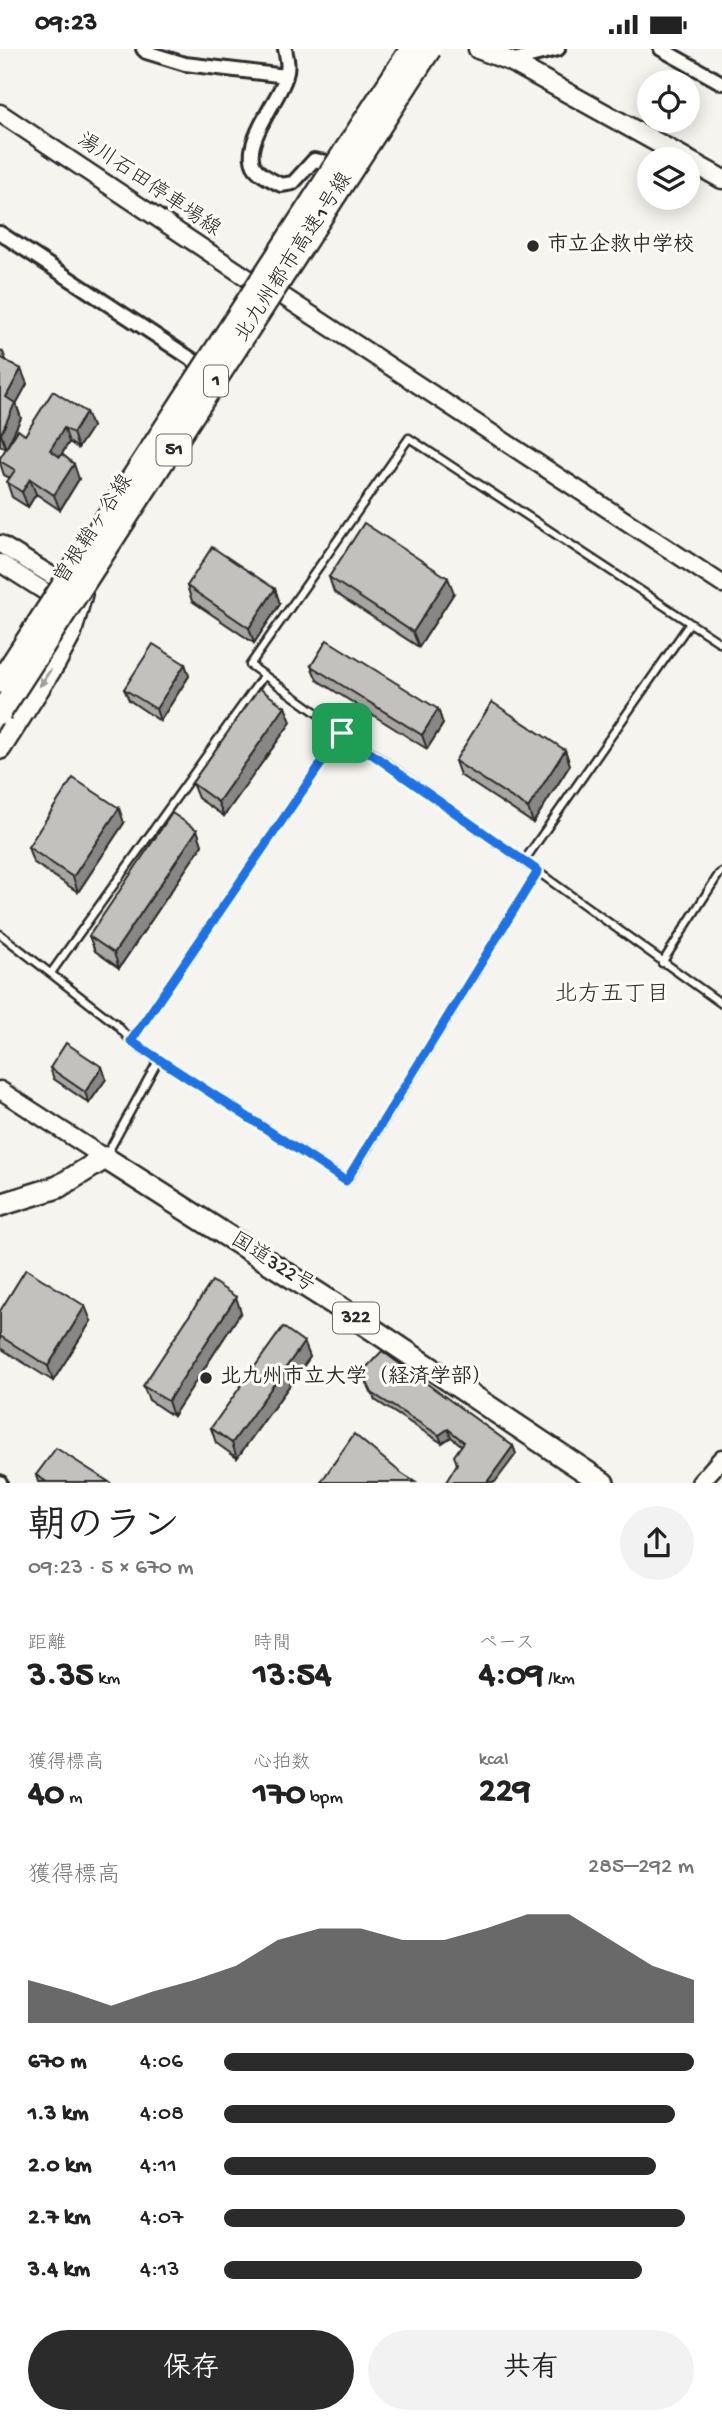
<!DOCTYPE html>
<html lang="ja">
<head>
<meta charset="utf-8">
<style>
  :root { --surface:#fff; --page:#f2f2f2; --text:#222; --muted:#767676; --accent:#2b2b2b }
  body { margin:0; font-family:"Gochi Hand","Klee One",sans-serif; background:var(--page); color:var(--text); height:100vh; display:flex; flex-direction:column; font-size:26px; white-space:nowrap }
  * { box-sizing:border-box; margin:0 }
  p { font-size:23px; color:var(--muted) }
  .icon { flex:none; width:38px; height:38px; fill:none; stroke:currentColor; stroke-width:2; stroke-linecap:round; stroke-linejoin:round }
  .map { position:relative; height:1434px; overflow:hidden }
  .drawer { display:flex; flex-direction:column; background:var(--surface); flex:1 }
  .drawer>* { flex:none }
  .fabs { position:absolute; left:637px; top:21px; display:grid; gap:14px }
  .fabs a { display:grid; place-items:center; width:63px; height:63px; border-radius:50%; background:var(--surface); box-shadow:0 4px 18px #0003; font-size:35px }
  .pin { position:absolute; display:grid; place-items:center; width:60px; height:60px; color:#fff; margin:-30px; border-radius:14px; box-shadow:0 4px 10px #0006 }
  .round { display:grid; place-items:center; flex:none; width:74px; height:74px; border-radius:37px; background:var(--page) }
  .head { display:flex; align-items:center; justify-content:space-between; height:119px; padding:0 28px }
  h1 { font-size:38px; font-weight:800; line-height:52px }
  .stats { display:grid; grid-template-columns:repeat(3,1fr); gap:10px; height:119px; padding:7px 28px }
  .stats div { display:grid; align-content:center }
  .stats b { font-size:35px; font-weight:800 }
  .stats small { font-size:19px; font-weight:400 }
  .stats p { font-size:19px }
  .chart { height:196px; padding:14px 28px }
  .chart p { display:flex; justify-content:space-between }
  .chart svg { width:100%; height:126px; margin-top:7px; fill:var(--accent); opacity:.7 }
  .cta { display:flex; gap:14px; margin-top:auto; padding:14px 28px }
  .cta a { flex:1; height:80px; border-radius:42px; background:var(--accent); color:#fff; font-size:28px; font-weight:800; line-height:80px; text-align:center }
  .cta a+a { background:var(--page); color:var(--text) }
  ul { padding:0 28px; list-style:none; font-size:23px }
  li { display:grid; grid-template-columns:112px 84px 1fr; align-items:center; height:52px }
  li i { height:18px; border-radius:9px; background:var(--accent) }
  .status { display:flex; justify-content:space-between; align-items:center; height:49px; padding:0 35px; background:var(--surface); direction:ltr }
  .status svg { height:19px; fill:currentColor }
  .map>svg:first-child { display:block }
  .lines { fill:none; stroke-linecap:round; stroke-linejoin:round }
  .lane-casing { stroke:#2b2b2b; stroke-width:11 }
  .street-casing { stroke:#2b2b2b; stroke-width:18 }
  .secondary-casing { stroke:#2b2b2b; stroke-width:21 }
  .primary-casing { stroke:#2b2b2b; stroke-width:23 }
  .highway-casing { stroke:#2b2b2b; stroke-width:26 }
  .lane { stroke:#fdfcf7; stroke-width:6 }
  .street { stroke:#fdfcf7; stroke-width:12 }
  .secondary { stroke:#fdfcf7; stroke-width:16 }
  .primary { stroke:#fdfcf7; stroke-width:18 }
  .highway { stroke:#fdfcf7; stroke-width:21 }
  .highway-bridge-casing { stroke:#2b2b2b; stroke-width:26; stroke-linecap:butt }
  .highway-bridge { stroke:#fdfcf7; stroke-width:21 }
  .wall { fill:#a7a6a3; stroke:#2b2b2b; stroke-width:2 }
  .shaded-wall { fill:#888785; stroke:#2b2b2b; stroke-width:2 }
  .building { fill:#c2c1be; stroke:#2b2b2b; stroke-width:2 }
  .oneway { fill:#9e9e9b }
  .route-casing { stroke:#fff; stroke-width:14 }
  .route { stroke:#1a73e8; stroke-width:9 }
  .poi-dot { fill:#2b2b2b; stroke:#fdfcf7; stroke-width:2.5 }
  .labels { text-anchor:middle; dominant-baseline:central; stroke-width:6; stroke-linejoin:round; paint-order:stroke }
  .shield { fill:#fdfcf7; stroke:#6a6a68; stroke-width:2 }
  .shield-label { font-size:19px; font-weight:bold; fill:#2b2b2b }
  .street-label { font-size:21px; fill:#2b2b2b; stroke:#fdfcf7 }
  .poi-label { font-size:21px; font-weight:bold; fill:#2b2b2b; stroke:#fdfcf7; text-anchor:start }
  .neighbourhood-label { font-size:23px; fill:#2b2b2b; stroke:#fdfcf7 }
</style>
</head>
<body>
<div class="status"><b>09:23</b><svg viewBox="0 0 49 12"><path d="M0 12V9h3v3zM5 12V6h3v6zM10 12V3h3v9zM15 12V0h3v12zM26 1h20v11H26zM47 4h2v5h-2z"/></svg></div>
<div class="map">
<svg width="722" height="1434" viewBox="0 0 722 1434">
  <rect width="100%" height="100%" fill="#f5f4ef"/>
  <filter id="ink" filterUnits="userSpaceOnUse"><feTurbulence type="fractalNoise" baseFrequency=".0143" numOctaves="2"/><feDisplacementMap in="SourceGraphic" scale="14" xChannelSelector="R" yChannelSelector="G"/><feConvolveMatrix kernelMatrix="1 2 1 2 8 2 1 2 1" color-interpolation-filters="sRGB"/></filter>
  <g filter="url(#ink)">
    <g class="lines">
      <defs>
        <path id="lane" d="M722,595L409,389L250,616L722,955
          M524,812L690,574
          M0,885L117,976L131,992L347,1132L538,822
          M662,914L719,825L722,823
          M51,924L264,626
          M131,992L342,684
          M106,1107L159,1010"/>
        <path id="street" d="M143,0L146,3L185,15L286,27
          M285,0C287,9 289,18 286,27C280,50 242,93 254,117C259,126 272,131 281,136L293,134L314,111L331,114
          M661,0L722,34
          M510,12L558,0
          M0,184L202,317
          M0,1433V1434"/>
        <path id="secondary" d="M0,64L255,234L275,242L722,535
          M0,495L72,539
          M0,514L63,554
          M0,1041L105,1109
          M700,1434L722,1409"/>
        <path id="primary" d="M478,0L510,12L687,110
          M688,111L722,130"/>
        <path id="highway" d="M0,699L55,613L70,585L81,545
          M0,1156L58,1138L105,1109L339,1258L603,1434"/>
      </defs>
      <use href="#lane" class="lane-casing"/>
      <use href="#street" class="street-casing"/>
      <use href="#secondary" class="secondary-casing"/>
      <use href="#primary" class="primary-casing"/>
      <use href="#highway" class="highway-casing"/>
      <use href="#lane" class="lane"/>
      <use href="#street" class="street"/>
      <use href="#secondary" class="secondary"/>
      <use href="#primary" class="primary"/>
      <use href="#highway" class="highway"/>
      <defs>
        <path id="highway-bridge" d="M0,633L411,0
          M0,664L430,0"/>
      </defs>
      <use href="#highway-bridge" class="highway-bridge-casing"/>
      <use href="#highway-bridge" class="highway-bridge"/>
    </g>
    <path class="wall" d="M0,302L3,303L6,311L27,335L16,355L21,369L8,396L25,386L86,363L92,378L78,399L69,393L62,405L79,430L60,461L36,445L28,458L12,448L7,433L10,429L4,426L0,414V409L6,400L0,396Z
      M329,528L454,544L419,598L334,543Z
      M187,537L275,540L280,555L254,594L192,552Z
      M185,615L189,627L160,672L129,651L124,640Z
      M311,617L438,660L443,675L427,700L317,631Z
      M285,658L291,673L224,767L198,749L192,734Z
      M565,701L570,716L533,774L460,726L455,712Z
      M124,774L78,843L33,813L28,798Z
      M197,781L202,796L119,919L95,902L89,887Z
      M102,1018L106,1030L89,1054L54,1030L50,1019Z
      M0,1262L91,1272L53,1332L0,1299Z
      M241,1263L173,1367L149,1351L143,1337Z
      M304,1293L310,1308L237,1409L216,1394L211,1379Z
      M362,1323L513,1397L516,1405L457,1415L461,1396L451,1388L442,1394L375,1351Z
      M36,1426L109,1433H38Z"/>
    <path class="shaded-wall" d="M21,320L27,335L16,355L21,369L6,400L1,385L6,348Z
      M86,363L92,378L78,399L73,384Z
      M64,379L69,393L55,416L50,401Z
      M74,415L79,430L60,461L54,446Z
      M30,430L36,445L28,458L22,443Z
      M448,529L454,544L419,598L413,583Z
      M275,540L280,555L254,594L249,579Z
      M185,615L189,627L160,672L156,660Z
      M285,658L291,673L224,767L218,753Z
      M438,660L443,675L427,700L422,686Z
      M565,701L570,716L533,774L528,759Z
      M119,759L124,774L78,843L73,828Z
      M197,781L202,796L119,919L114,904Z
      M102,1018L106,1030L89,1054L85,1043Z
      M236,1248L241,1263L173,1367L168,1352Z
      M85,1257L91,1272L53,1332L48,1317Z
      M304,1293L310,1308L237,1409L232,1394Z
      M448,1380L451,1388L442,1394L439,1386Z
      M513,1397L516,1405L495,1433H487Z"/>
    <path class="building" d="M0,308L21,320L6,348L15,354L1,385L0,384Z
      M53,342L86,363L73,384L64,379L50,401L60,408L62,405L74,415L54,446L30,430L22,443L7,433L15,421L0,412V409L18,381L25,386Z
      M364,474L448,529L413,583L329,528Z
      M212,498L275,540L249,579L187,537Z
      M327,591L438,660L422,686L311,617Z
      M153,595L185,615L156,660L124,640Z
      M259,639L285,658L218,753L192,734Z
      M492,653L565,701L528,759L455,712Z
      M73,729L119,759L73,828L28,798Z
      M172,764L197,781L114,904L89,887Z
      M66,994L102,1018L85,1043L50,1019Z
      M26,1220L85,1257L48,1317L0,1287V1262Z
      M212,1232L236,1248L168,1352L143,1337Z
      M283,1278L304,1293L232,1394L211,1379Z
      M382,1302L513,1397L487,1433H446L457,1415L454,1407L464,1393L448,1380L439,1386L372,1344L362,1323Z
      M354,1385L401,1424L415,1433H321Z
      M56,1399L109,1433H47L36,1426Z"/>
    <defs><path id="oneway-solid" d="M-6-.8H1V-3.2L6.5 0L1 3.2V.8H-6Z" transform="scale(1.75)"/></defs>
    <use class="oneway" href="#oneway-solid" transform="translate(45 629) rotate(123)"/>
  </g>
  <g class="lines" filter="url(#ink)">
    <defs>
      <path id="route" d="M342,684L538,822L346,1132L131,992Z"/>
    </defs>
    <use href="#route" class="route-casing"/>
    <use href="#route" class="route"/>
  </g>
  <g class="poi-dot">
    <circle cx="533" cy="197" r="7"/>
    <circle cx="206" cy="1329" r="7"/>
  </g>
  <g class="labels">
    <g class="shield">
      <rect x="204" y="316.5" width="24" height="31" rx="5"/>
      <rect x="156.5" y="385.5" width="35" height="31" rx="5"/>
      <rect x="333" y="1253.5" width="46" height="31" rx="5"/>
    </g>
    <g class="shield-label">
      <text x="216" y="332">1</text>
      <text x="174" y="401">51</text>
      <text x="356" y="1269">322</text>
    </g>
    <g class="street-label">
      <text transform="translate(148 137) rotate(34)">湯川石田停車場線</text>
      <text transform="translate(295 209) rotate(-57)">北九州都市高速1号線</text>
      <text transform="translate(95 481) rotate(-57)">曽根鞘ヶ谷線</text>
      <text transform="translate(272 1215) rotate(32)">国道322号</text>
    </g>
    <g class="poi-label">
      <text x="547" y="197">市立企救中学校</text>
      <text x="220" y="1329">北九州市立大学（経済学部）</text>
    </g>
    <g class="neighbourhood-label">
      <text x="612" y="946">北方五丁目</text>
    </g>
  </g>
</svg>
<div class="fabs">
<a><svg class="icon" aria-label="locate" viewBox="0 0 24 24"><circle cx="12" cy="12" r="6"/><path d="M12 2v4M12 18v4M2 12h4M18 12h4"/></svg></a>
<a><svg class="icon" aria-label="layers" viewBox="0 0 24 24"><path d="M12 4l9 5-9 5-9-5zM3 14l9 5 9-5"/></svg></a>
</div>
<div class="pin" style="left:342px;top:684px;background:#1e9e55"><svg class="icon" aria-label="arrive" viewBox="0 0 24 24"><path d="M6 21V4h12l-3 4 3 4H6"/></svg></div>
</div>
<section class="drawer">
<div class="head"><div><h1>朝のラン</h1><p>09:23 · 5 × 670 m</p></div><a class="round"><svg class="icon" aria-label="share" viewBox="0 0 24 24"><path d="M12 15V3M7 8l5-5 5 5M5 13v7h14v-7"/></svg></a></div>
<div class="stats">
<div><p>距離</p><b>3.35<small> km</small></b></div>
<div><p>時間</p><b>13:54</b></div>
<div><p>ペース</p><b>4:09<small> /km</small></b></div>
</div>
<div class="stats">
<div><p>獲得標高</p><b>40<small> m</small></b></div>
<div><p>心拍数</p><b>170<small> bpm</small></b></div>
<div><p>kcal</p><b>229</b></div>
</div>
<div class="chart"><p><span>獲得標高</span>285–292 m</p>
<svg viewBox="0 0 160 44" preserveAspectRatio="none"><path d="M0 44V29L10 33L20 38L30 33L40 29L50 24L60 15L70 11L80 11L90 15L100 15L110 11L120 6L130 6L140 15L150 24L160 29V44z"/></svg>
</div>
<ul>
<li><b>670 m</b>4:06<i style="width:100%"></i></li>
<li><b>1.3 km</b>4:08<i style="width:96%"></i></li>
<li><b>2.0 km</b>4:11<i style="width:92%"></i></li>
<li><b>2.7 km</b>4:07<i style="width:98%"></i></li>
<li><b>3.4 km</b>4:13<i style="width:89%"></i></li>
</ul>
<div class="cta"><a>保存</a><a>共有</a></div>
</section>
</body>
</html>
